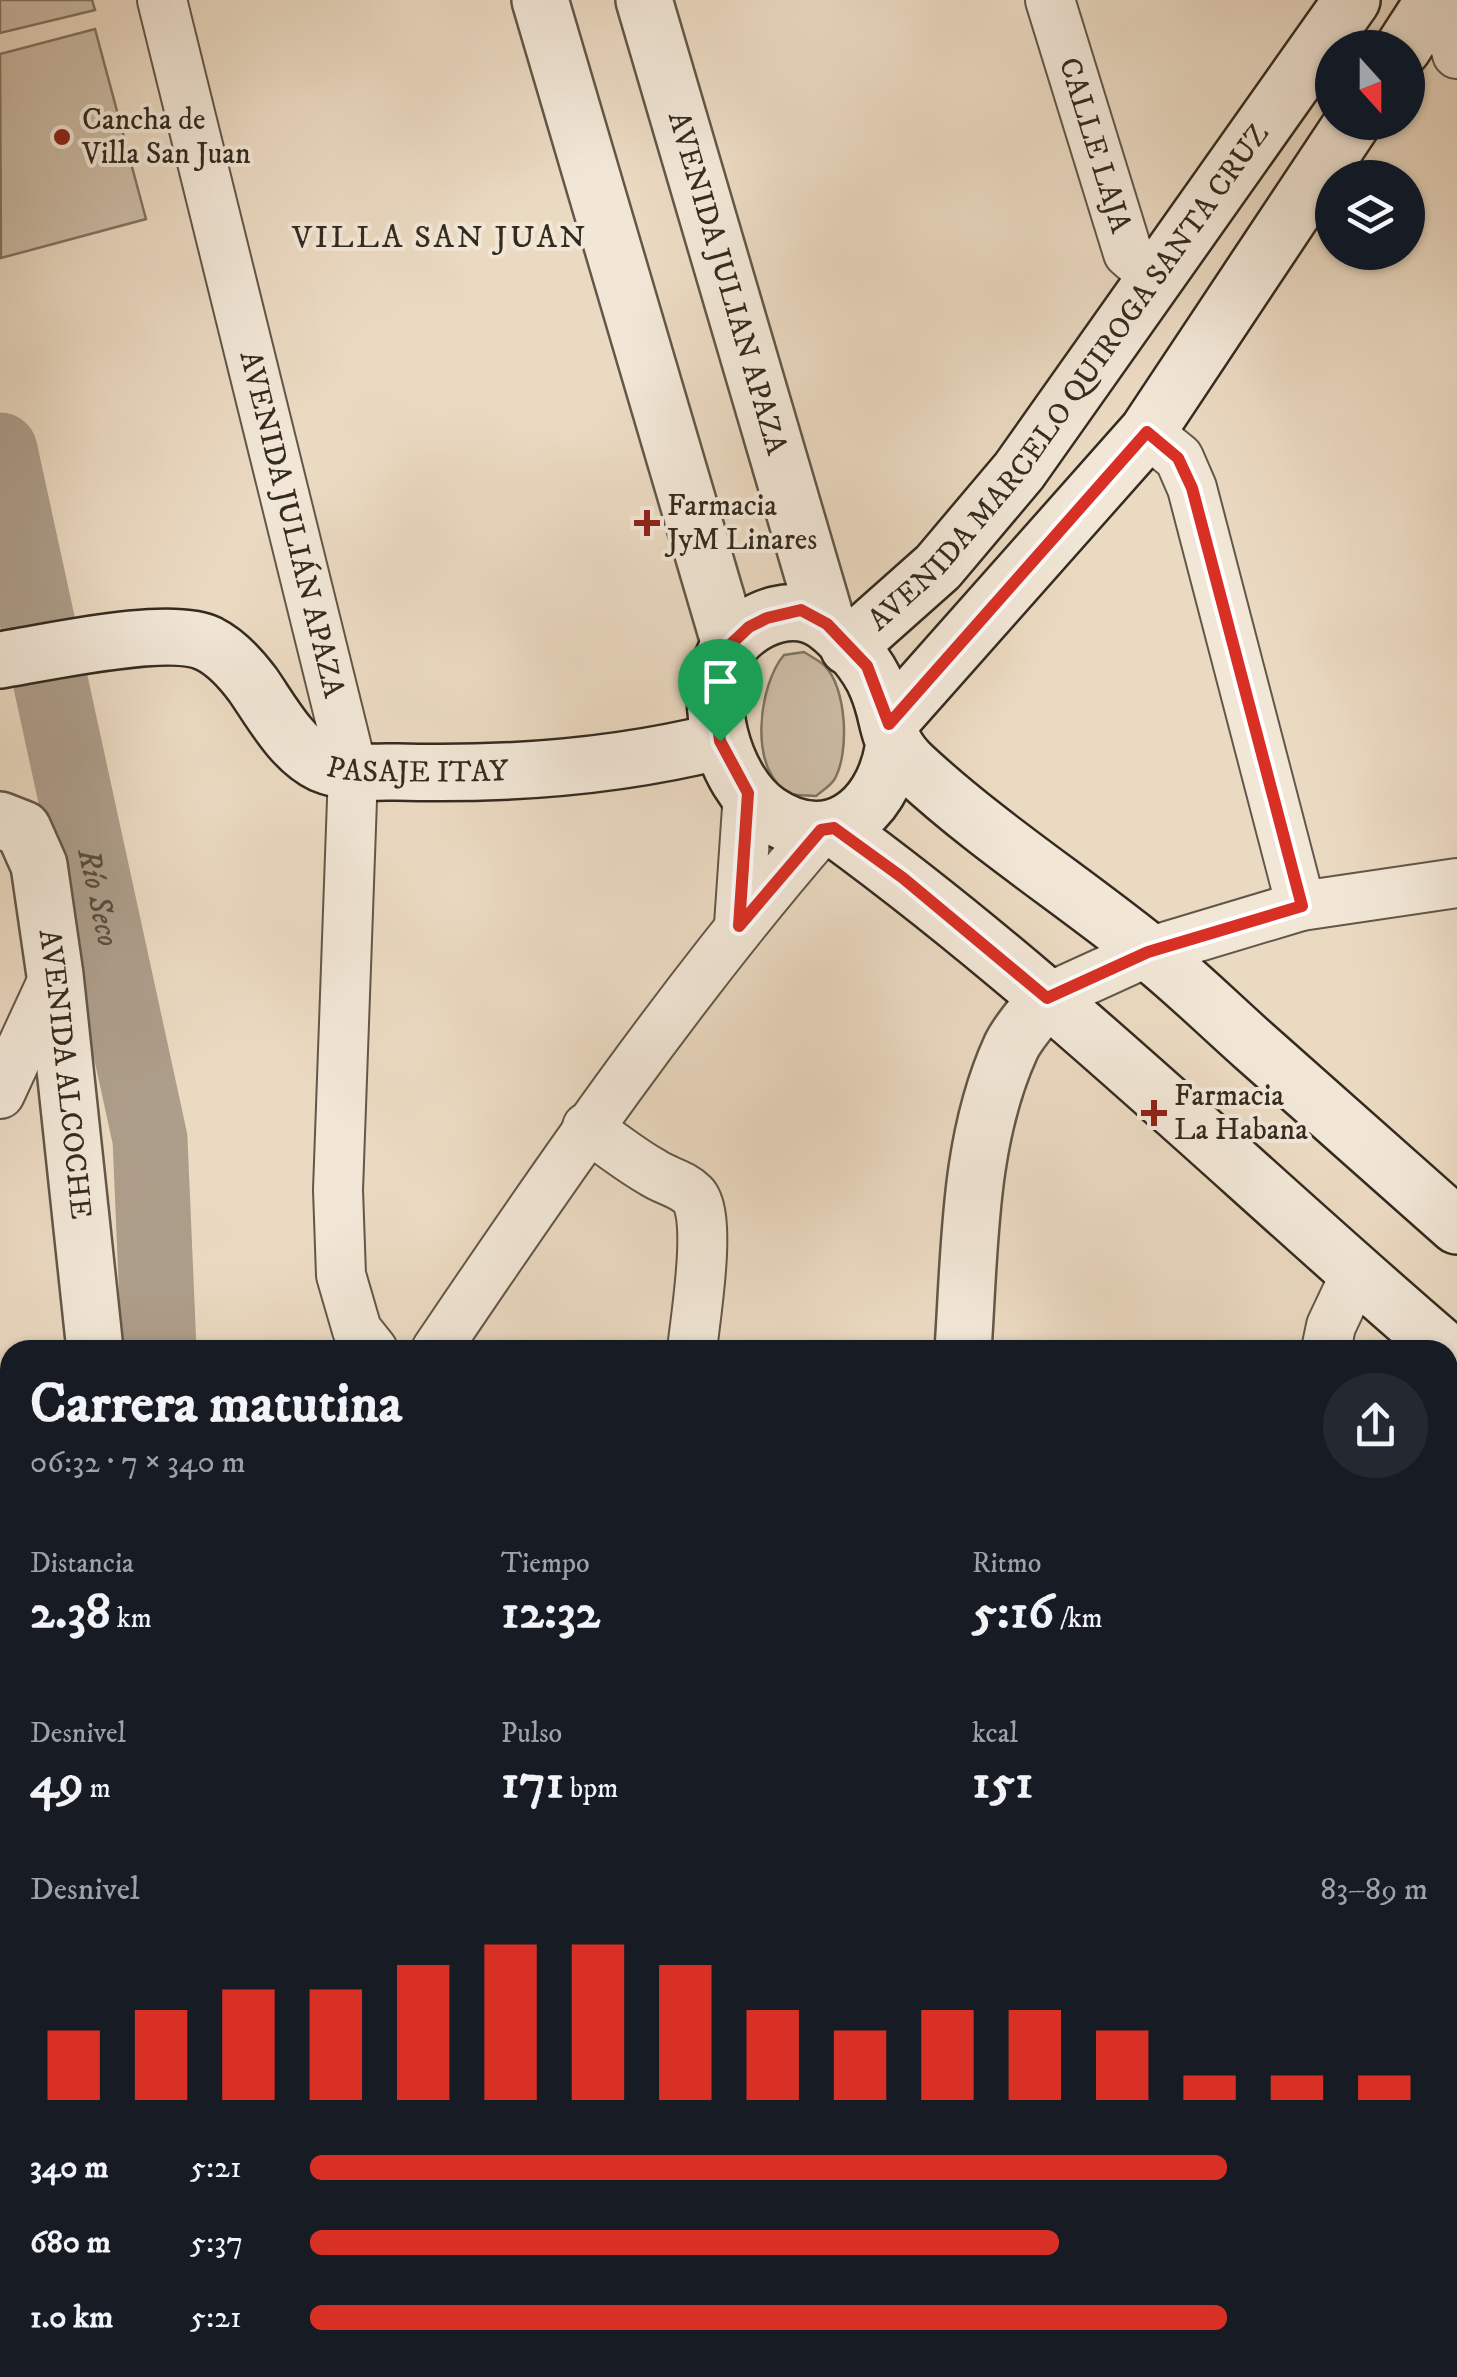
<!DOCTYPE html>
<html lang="es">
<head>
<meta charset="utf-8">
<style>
  :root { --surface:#171b24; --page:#242831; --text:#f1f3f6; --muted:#9ea1a6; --accent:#d93025 }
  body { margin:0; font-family:"IM FELL DW Pica",serif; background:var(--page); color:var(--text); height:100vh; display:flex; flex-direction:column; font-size:38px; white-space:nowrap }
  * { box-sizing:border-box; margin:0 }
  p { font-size:32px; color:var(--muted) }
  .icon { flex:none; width:55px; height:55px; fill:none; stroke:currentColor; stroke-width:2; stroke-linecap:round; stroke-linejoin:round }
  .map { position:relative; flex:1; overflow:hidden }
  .panel { position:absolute; left:0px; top:1340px; width:1458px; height:1038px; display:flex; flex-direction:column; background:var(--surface); border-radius:30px 30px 0 0; box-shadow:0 2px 8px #0004 }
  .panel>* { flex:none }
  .needle { width:65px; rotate:159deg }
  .controls { position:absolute; left:1315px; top:30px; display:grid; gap:20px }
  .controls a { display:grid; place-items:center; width:110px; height:110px; border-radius:50%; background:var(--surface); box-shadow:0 2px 8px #0004; font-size:50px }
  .pin { position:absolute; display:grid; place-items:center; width:85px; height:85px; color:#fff; margin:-102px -42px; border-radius:50% 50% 50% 0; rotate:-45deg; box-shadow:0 0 10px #0007 }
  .pin .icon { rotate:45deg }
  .round { display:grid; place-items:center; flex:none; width:105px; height:105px; border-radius:52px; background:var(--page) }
  .head { display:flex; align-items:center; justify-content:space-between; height:170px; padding:0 30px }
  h1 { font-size:55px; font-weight:700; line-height:75px }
  .figures { display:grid; grid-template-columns:repeat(3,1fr); gap:15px; height:170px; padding:10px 30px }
  .figures div { display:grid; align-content:center }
  .figures b { font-size:50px; font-weight:700 }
  .figures small { font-size:28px; font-weight:400 }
  .figures p { font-size:28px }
  .chart { height:280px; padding:20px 30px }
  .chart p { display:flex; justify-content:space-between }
  .chart svg { width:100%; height:180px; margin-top:10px; stroke:var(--accent); stroke-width:6 }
  ul { padding:0 30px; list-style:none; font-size:32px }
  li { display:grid; grid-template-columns:160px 120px 1fr; align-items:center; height:75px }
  li i { height:25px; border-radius:12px; background:var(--accent) }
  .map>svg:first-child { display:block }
  .green { fill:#ccbca6; stroke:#807462; stroke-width:2.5 }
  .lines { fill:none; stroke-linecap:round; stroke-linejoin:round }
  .river { stroke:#ad9e8b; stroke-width:75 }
  .minor-casing { stroke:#625748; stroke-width:52 }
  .tertiary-casing { stroke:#625748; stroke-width:60 }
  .secondary-casing { stroke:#342b1f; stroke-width:60 }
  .minor { stroke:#f2e7d7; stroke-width:48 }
  .tertiary { stroke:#f2e7d7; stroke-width:55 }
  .secondary { stroke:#f2e7d7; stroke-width:55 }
  .route-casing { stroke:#fff; stroke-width:20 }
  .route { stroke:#d93025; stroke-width:12 }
  .poi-dot { fill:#8f2418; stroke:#f2e7d7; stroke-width:4 }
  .labels { text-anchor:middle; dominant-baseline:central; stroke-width:8; stroke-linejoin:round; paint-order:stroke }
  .poi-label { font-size:30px; fill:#342b1f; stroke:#f2e7d7; text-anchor:start }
  .street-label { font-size:30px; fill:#342b1f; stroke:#f2e7d7 }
  .neighbourhood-label { font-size:32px; letter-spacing:2.5px; fill:#342b1f; stroke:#f2e7d7 }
  .water-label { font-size:32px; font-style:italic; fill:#584e3f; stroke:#f2e7d7 }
</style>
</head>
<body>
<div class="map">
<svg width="1457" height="2377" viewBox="0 0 1457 2377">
  <rect width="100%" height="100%" fill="#ebdac2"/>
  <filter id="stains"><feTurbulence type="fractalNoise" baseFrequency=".002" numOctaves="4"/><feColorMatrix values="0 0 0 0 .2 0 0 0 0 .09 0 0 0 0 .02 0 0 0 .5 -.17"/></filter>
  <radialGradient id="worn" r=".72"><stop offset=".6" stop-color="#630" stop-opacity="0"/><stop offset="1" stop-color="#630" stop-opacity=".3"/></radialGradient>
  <path class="green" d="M0,0H92L95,10L0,33Z
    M95,29L146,219L1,258L0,54Z
    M804,652C810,656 818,660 824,665C847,687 850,754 834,780C830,786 822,791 816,796C809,795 798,796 792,794C747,775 758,685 784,655Z"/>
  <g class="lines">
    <g class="river">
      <path id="s1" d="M0,450L150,1139L159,1350"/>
      <path d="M128,2368V2377"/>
    </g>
    <defs>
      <g id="minor">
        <path id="s2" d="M162,0L353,772L338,1190L341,1275L357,1330L373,1350"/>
        <path id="s3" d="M1050,0L1128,253L1157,278"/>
        <path d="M1442,0L1457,54"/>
        <path d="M1147,432L1179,458L1192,488L1301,906"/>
        <path d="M739,925L748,793"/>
        <path d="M1047,998L1148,952L1301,906L1457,883"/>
        <path d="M0,1094L55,975"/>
        <path d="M587,1127C608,1142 629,1159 652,1172C665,1181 681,1183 693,1195C713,1215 695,1320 692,1350"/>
        <path d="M436,1350C557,1171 679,994 821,830"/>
        <path d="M1326,1350L1331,1326L1356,1273"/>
        <path d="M0,1561L10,1559"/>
        <path d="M1448,2020L1457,2021"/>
        <path d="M242,2377L243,2368"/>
        <path d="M590,2377L591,2368"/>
        <path d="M1244,2377L1245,2368"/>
      </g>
      <g id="tertiary">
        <path d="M540,0L730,645"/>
        <path id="s4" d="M644,0L827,623"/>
        <path id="s5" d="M0,820L23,829L39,865L55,975L95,1350"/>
        <path d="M963,1350C970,1249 968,1141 1011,1047C1019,1030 1036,1013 1047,998"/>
        <path d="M0,2008L10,1995"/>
        <path d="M25,2377L26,2368"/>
        <path d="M884,2377L885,2368"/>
      </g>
      <g id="secondary">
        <path d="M1403,48L1434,0"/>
        <path id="s6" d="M848,647L938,567L1019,471L1352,0"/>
        <path id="s7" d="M0,660C46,653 172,624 209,644C227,653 241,669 253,685C271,711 292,750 322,764C345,774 373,772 397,772C505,775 616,767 720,741"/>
        <path d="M889,723L1147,432L1353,122"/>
        <path d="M893,749C882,813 829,854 768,813C723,783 696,688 732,643C755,616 796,601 826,623C844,636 869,666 877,687C892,722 883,739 913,767C985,834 1069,888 1145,949C1183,979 1217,1013 1253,1045C1321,1105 1389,1165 1457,1226"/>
        <path d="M834,828C1051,986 1242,1176 1445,1350"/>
      </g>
    </defs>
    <use href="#minor" class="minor-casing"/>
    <use href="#tertiary" class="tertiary-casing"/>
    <use href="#secondary" class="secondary-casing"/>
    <use href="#minor" class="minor"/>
    <use href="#tertiary" class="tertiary"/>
    <use href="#secondary" class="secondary"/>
  </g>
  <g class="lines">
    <defs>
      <path id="route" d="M1147,432L1178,458L1192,488L1302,906L1148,952L1047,998L903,878L834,828L821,830L739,926L748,793L720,741L714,691L730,645L749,627L767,618L801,610L827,624L867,666L889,724Z"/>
    </defs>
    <use href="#route" class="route-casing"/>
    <use href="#route" class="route"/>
  </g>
  <g class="poi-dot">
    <circle cx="62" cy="137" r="10"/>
    <path d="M642 508h10v10h10v10h-10v10h-10v-10h-10v-10h10z"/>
    <path d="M1149 1098h10v10h10v10h-10v10h-10v-10h-10v-10h10z"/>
  </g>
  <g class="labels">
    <g class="poi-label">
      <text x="82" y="120">Cancha de<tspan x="82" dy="34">Villa San Juan</tspan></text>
      <text x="667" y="506">Farmacia<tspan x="667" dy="34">JyM Linares</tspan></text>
      <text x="1174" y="1096">Farmacia<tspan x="1174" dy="34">La Habana</tspan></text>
    </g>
    <g class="street-label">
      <text stroke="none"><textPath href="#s3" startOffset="152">CALLE LAJA</textPath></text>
      <text stroke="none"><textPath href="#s4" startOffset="295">AVENIDA JULIAN APAZA</textPath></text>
      <text stroke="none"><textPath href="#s6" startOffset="350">AVENIDA MARCELO QUIROGA SANTA CRUZ</textPath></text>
      <text stroke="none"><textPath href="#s2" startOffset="540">AVENIDA JULIÁN APAZA</textPath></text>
      <text stroke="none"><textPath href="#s7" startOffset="475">PASAJE ITAY</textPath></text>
      <text stroke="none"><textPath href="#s5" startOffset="275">AVENIDA ALCOCHE</textPath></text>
    </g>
    <g class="neighbourhood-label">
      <text x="440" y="238">VILLA SAN JUAN</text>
    </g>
    <g class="water-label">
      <text stroke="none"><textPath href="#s1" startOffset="458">Río Seco</textPath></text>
    </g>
  </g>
  <rect width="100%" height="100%" filter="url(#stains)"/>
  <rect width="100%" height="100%" fill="url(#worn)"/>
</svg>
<div class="controls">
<a><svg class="needle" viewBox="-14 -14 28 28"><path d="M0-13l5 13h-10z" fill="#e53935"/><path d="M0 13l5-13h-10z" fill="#9ea1a6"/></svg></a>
<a><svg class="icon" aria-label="layers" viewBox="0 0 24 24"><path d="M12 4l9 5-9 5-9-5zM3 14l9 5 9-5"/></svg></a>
</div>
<div class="pin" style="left:720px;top:741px;background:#1e9e55"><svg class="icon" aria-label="arrive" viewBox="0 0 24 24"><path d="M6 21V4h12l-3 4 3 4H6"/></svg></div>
<section class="panel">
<div class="head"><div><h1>Carrera matutina</h1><p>06:32 · 7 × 340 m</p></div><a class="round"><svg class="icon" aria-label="share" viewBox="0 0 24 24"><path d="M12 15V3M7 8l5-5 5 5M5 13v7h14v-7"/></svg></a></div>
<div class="figures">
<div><p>Distancia</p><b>2.38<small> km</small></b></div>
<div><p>Tiempo</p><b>12:32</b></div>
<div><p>Ritmo</p><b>5:16<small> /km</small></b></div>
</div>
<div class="figures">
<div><p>Desnivel</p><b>49<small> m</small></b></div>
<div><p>Pulso</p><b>171<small> bpm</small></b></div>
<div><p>kcal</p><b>151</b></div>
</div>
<div class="chart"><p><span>Desnivel</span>83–89 m</p>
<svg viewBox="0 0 160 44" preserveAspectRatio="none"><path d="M5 44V27M15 44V22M25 44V17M35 44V17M45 44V11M55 44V6M65 44V6M75 44V11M85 44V22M95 44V27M105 44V22M115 44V22M125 44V27M135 44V38M145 44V38M155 44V38"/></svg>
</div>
<ul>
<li><b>340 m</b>5:21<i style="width:82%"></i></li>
<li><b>680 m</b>5:37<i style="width:67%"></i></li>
<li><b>1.0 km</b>5:21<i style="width:82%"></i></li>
</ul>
</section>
</div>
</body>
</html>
